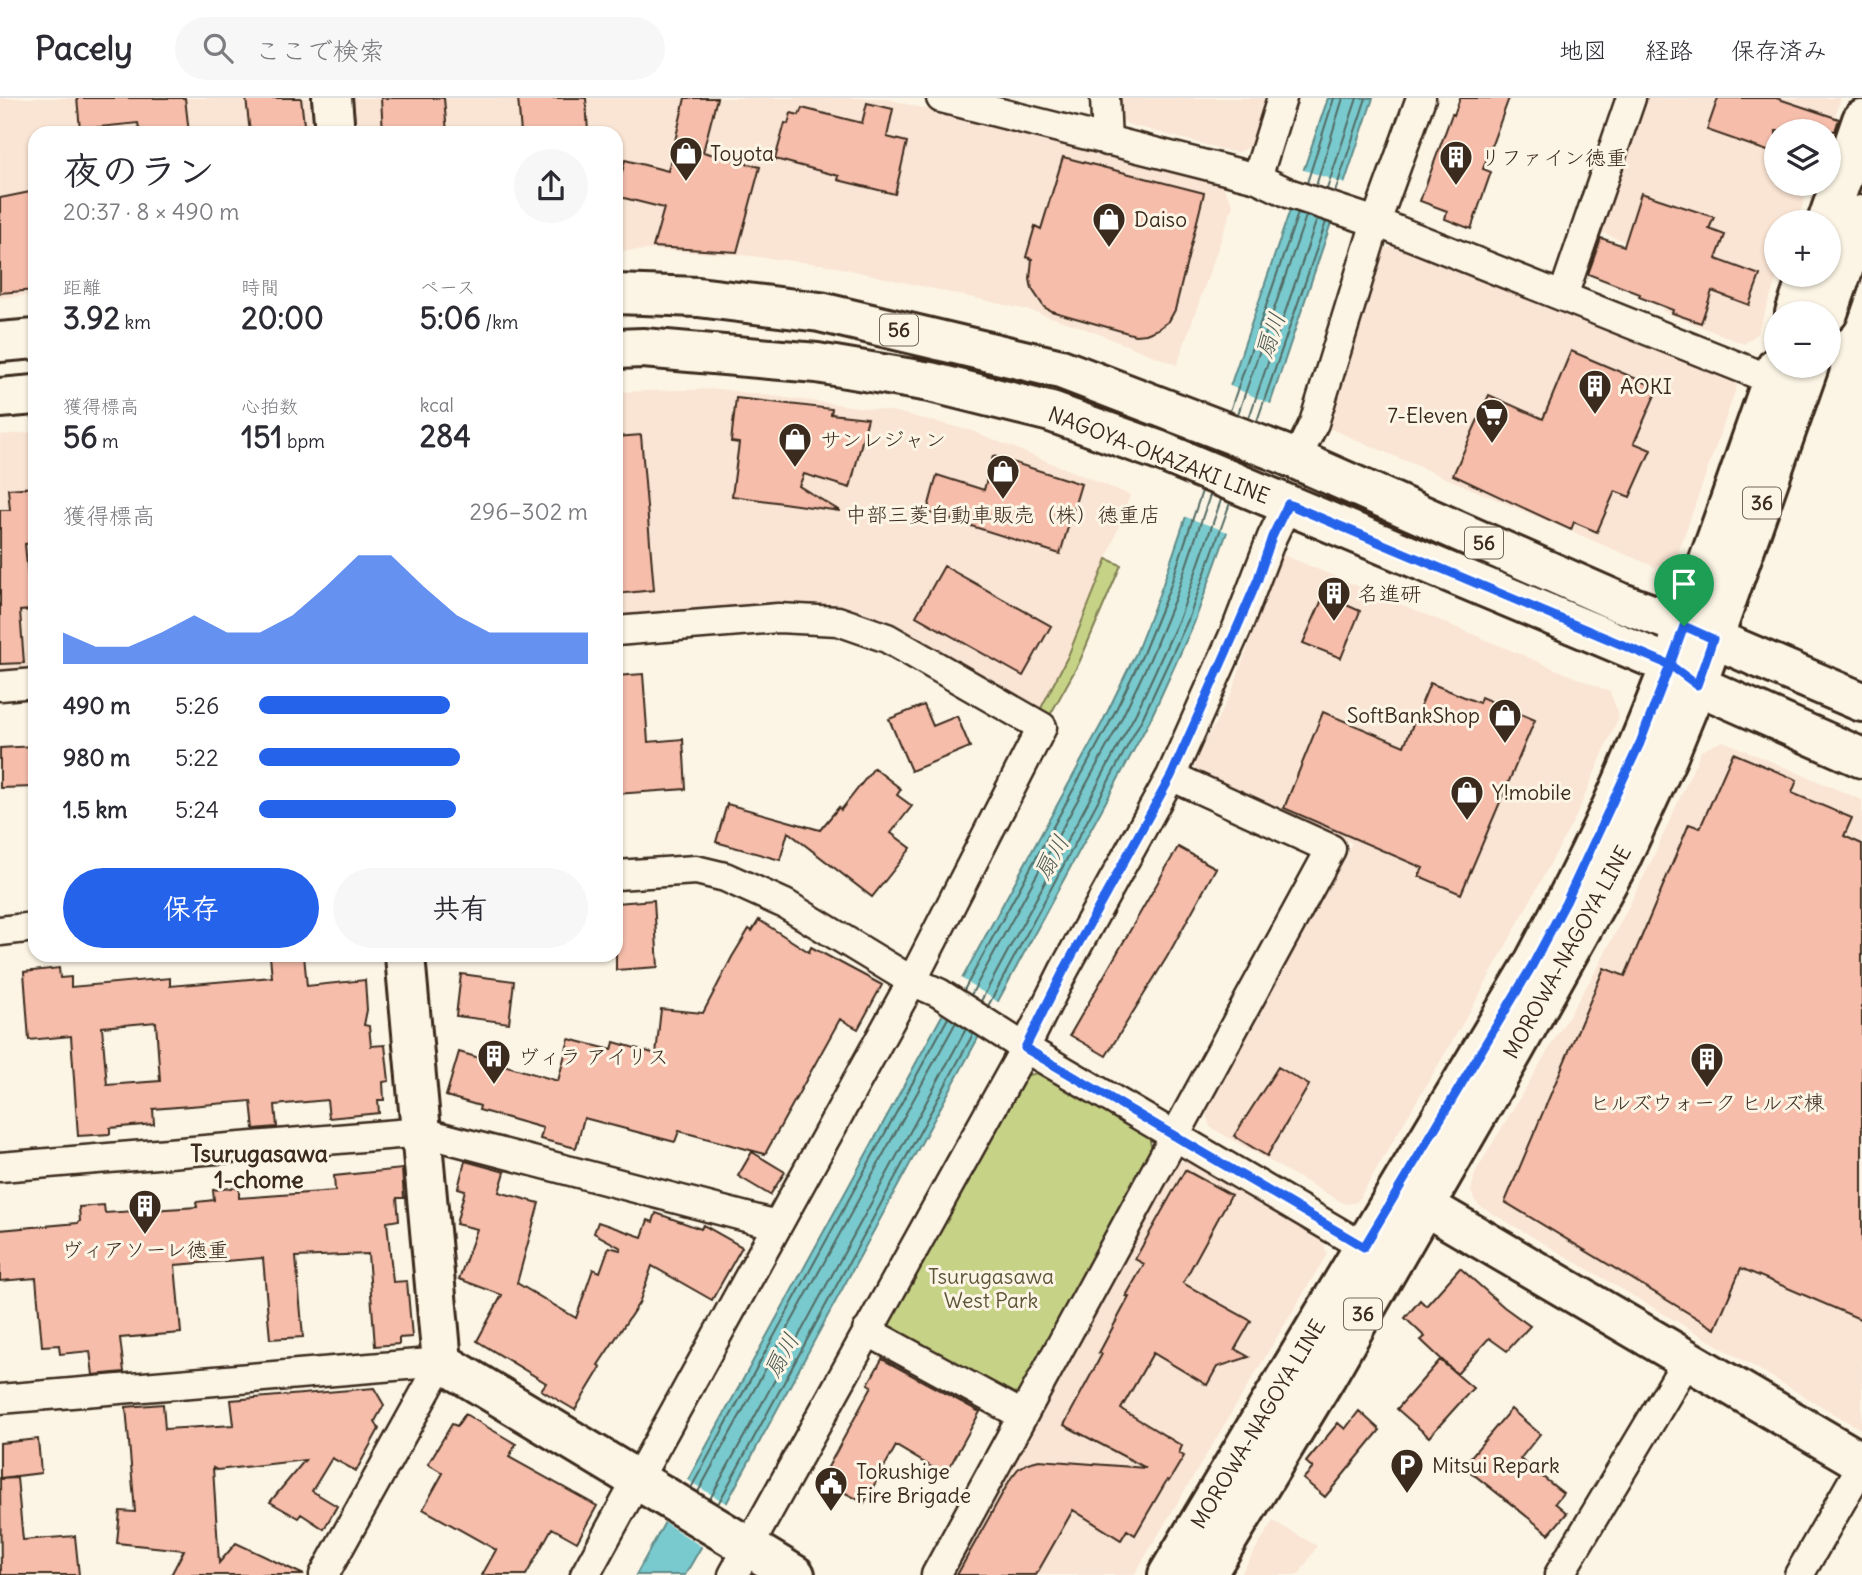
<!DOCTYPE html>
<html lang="ja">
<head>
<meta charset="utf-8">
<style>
  :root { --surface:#fff; --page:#f7f7f7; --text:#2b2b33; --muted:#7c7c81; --line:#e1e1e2; --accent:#2563eb }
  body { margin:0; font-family:Delius,"Klee One",sans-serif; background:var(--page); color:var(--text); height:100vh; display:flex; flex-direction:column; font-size:26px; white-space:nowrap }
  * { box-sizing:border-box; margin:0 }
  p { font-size:23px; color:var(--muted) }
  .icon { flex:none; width:38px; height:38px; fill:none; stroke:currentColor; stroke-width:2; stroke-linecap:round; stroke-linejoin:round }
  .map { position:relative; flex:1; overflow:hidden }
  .details { position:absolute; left:28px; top:28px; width:595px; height:836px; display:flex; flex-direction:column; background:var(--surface); border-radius:21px; box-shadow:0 2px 5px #0004 }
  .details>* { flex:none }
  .fabs { position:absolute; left:1764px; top:21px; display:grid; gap:14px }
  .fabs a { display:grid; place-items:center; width:77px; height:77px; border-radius:50%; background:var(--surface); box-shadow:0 2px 5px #0004; font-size:35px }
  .pin { position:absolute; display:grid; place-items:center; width:60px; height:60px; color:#fff; margin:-72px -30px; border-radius:50% 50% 50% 0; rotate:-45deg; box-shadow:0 0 7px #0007 }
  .pin .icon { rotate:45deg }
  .round { display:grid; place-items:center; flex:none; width:74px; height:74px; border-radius:37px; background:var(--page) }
  .summary { display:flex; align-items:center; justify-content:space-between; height:119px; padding:0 35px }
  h1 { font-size:38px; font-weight:700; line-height:52px }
  .stats { display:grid; grid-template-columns:repeat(3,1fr); gap:10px; height:119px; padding:7px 35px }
  .stats div { display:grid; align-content:center }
  .stats b { font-size:30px; font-weight:700 }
  .stats small { font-size:19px; font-weight:400 }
  .stats p { font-size:19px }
  .chart { height:196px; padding:14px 35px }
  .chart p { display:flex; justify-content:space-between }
  .chart svg { width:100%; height:126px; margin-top:7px; fill:var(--accent); opacity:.7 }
  .cta { display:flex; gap:14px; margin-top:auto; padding:14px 35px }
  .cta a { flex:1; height:80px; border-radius:42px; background:var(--accent); color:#fff; font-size:28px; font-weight:700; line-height:80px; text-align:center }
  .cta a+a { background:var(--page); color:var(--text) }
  ul { padding:0 35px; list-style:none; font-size:23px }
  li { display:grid; grid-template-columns:112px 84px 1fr; align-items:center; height:52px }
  li i { height:18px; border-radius:9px; background:var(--accent) }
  header { display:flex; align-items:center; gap:42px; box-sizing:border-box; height:98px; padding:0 35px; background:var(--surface); border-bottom:2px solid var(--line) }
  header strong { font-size:33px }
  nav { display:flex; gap:38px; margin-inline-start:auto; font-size:24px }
  .search { width:490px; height:63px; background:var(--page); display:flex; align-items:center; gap:18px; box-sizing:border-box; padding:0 24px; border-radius:38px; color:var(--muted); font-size:26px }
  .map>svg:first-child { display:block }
  .built { fill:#fae4d3 }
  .green { fill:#c6d387; stroke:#807e52; stroke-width:2 }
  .water { fill:#78cace; stroke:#608a88; stroke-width:2 }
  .pier { fill:#fcf5e5 }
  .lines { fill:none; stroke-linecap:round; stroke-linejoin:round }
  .shore { stroke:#536a64; stroke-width:2 }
  .building { fill:#f5bdaa; stroke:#3b2a1e; stroke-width:2; fill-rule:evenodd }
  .street-casing { stroke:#3b2a1e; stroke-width:33 }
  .secondary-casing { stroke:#3b2a1e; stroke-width:44 }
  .primary-casing { stroke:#3b2a1e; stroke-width:44 }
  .street { stroke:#fcf5e5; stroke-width:28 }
  .secondary { stroke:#fcf5e5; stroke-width:38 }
  .primary { stroke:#fcf5e5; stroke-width:38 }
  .route-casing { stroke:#fff; stroke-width:14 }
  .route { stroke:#2563eb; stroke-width:9 }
  .labels { text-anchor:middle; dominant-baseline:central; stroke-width:6; stroke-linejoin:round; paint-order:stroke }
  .shield { fill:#fcf5e5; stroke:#75675a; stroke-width:2 }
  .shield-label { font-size:19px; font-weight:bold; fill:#3b2a1e }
  .poi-label { font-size:21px; fill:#3b2a1e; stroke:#fcf5e5; text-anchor:start }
  .street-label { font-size:21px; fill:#3b2a1e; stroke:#fcf5e5 }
  .park-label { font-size:21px; fill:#5e5438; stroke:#fcf5e5 }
  .water-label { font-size:23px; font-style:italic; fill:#4d5a53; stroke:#fcf5e5 }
  .neighbourhood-label { font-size:23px; font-weight:bold; fill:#3b2a1e; stroke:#fcf5e5 }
</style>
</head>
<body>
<header>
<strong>Pacely</strong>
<div class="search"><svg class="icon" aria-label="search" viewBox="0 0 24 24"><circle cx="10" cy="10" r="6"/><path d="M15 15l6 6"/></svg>ここで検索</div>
<nav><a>地図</a><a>経路</a><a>保存済み</a></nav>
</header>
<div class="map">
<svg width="1862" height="1477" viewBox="0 0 1862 1477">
  <rect width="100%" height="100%" fill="#fcf5e5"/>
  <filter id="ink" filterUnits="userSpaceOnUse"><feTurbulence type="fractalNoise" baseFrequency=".0143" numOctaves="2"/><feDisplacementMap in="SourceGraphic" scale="14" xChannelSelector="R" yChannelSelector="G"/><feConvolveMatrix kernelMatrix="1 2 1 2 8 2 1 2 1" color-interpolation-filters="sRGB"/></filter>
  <g filter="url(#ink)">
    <path class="built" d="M0,0H309L312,35H35V197L0,200Z
      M353,0H883L1221,85L1233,107L1177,267L1081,229L1032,213L828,167L742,157L654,152L616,153V35H357Z
      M1119,0H1266L1251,48L1237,55L1127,26L1119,17Z
      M1640,0H1841L1829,34L1776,33V86H1810L1797,124H1776V177H1778L1757,236L1744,246L1662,213L1680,165L1595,132Z
      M1396,146L1731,280L1737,288L1677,458L1655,469L1324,328L1380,154Z
      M718,291L896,314L972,333L1130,397L1092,502L1068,558L1039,614L889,531L616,522V294Z
      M35,334V572L0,575V337Z
      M1281,456L1610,594L1619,618L1576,718L1476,903L1357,1104L1345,1106L1210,1029L1206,1015L1352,745L1198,678L1194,665L1232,594Z
      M1723,643L1862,702V1332L1480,1108L1474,1101L1471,1093L1476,1073L1598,869L1652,762L1701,653Z
      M1191,1060L1322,1140L1327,1156L1134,1477H951L1172,1067Z
      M1273,1423L1317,1448L1299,1477H1240Z"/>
    <path class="green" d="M1107,461L1121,467L1079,565L1049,619L1039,614L1068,558Z
      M1038,975L1149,1038L1152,1052L1020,1293L1007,1297L892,1236L888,1221L1024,978Z"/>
    <path class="water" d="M1328,0H1373L1227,434L1194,525L1150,622L726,1406L685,1477H636L1102,625L1136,555L1162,489Z"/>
    <path class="pier" d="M1301,71L1348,87L1336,126L1290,111Z
      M1228,287L1273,307L1231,435L1183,418Z
      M961,880L1001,906L982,941L939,915Z
      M684,1380L729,1407L704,1450L662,1423Z"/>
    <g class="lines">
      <path class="shore" d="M1307,85L1334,0
        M1316,88L1343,0
        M1327,91L1357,0
        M1335,94L1366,0
        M1230,313L1298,115
        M1238,316L1306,118
        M1249,320L1317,121
        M1257,323L1326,124
        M964,892L1108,628L1142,558L1169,492L1202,393
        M971,897L1116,632L1150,561L1177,495L1210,397
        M981,903L1136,615L1180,519L1221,402
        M988,908L1143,619L1188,522L1230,405
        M691,1390L948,920
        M698,1394L956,924
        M710,1401L966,931
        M718,1406L973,936"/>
    </g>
    <path class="building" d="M77,0H185L189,35H140L138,25L80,31Z
      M246,0H301L305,35H250Z
      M381,0H444L447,35H383Z
      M518,0H586L588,35H521Z
      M685,0H717L703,54L760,69L737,154L653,149L664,110L616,98L625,62L668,73Z
      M1460,0H1509L1483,71L1491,74L1471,131L1445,121L1447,113L1420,103L1452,16L1454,17Z
      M1718,0H1776L1839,21L1835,33H1776V56L1707,32Z
      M867,5L893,11L887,39L907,44L895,96L838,82L839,78L775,61L785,25L788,26L791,15L799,17L802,10L862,25Z
      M1063,59L1204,95L1175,212L1169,223L1158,231L1146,236L1135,237L1051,213L1044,209L1032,191L1030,181L1032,161L1026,159L1035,128L1041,131Z
      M35,93V192L0,195V100Z
      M1641,95L1714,119L1709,131L1725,137L1716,161L1760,177L1749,207L1712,193L1701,225L1672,215L1673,212L1639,199L1640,196L1588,176L1601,140L1624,148Z
      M1571,253L1658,290L1634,345L1651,352L1630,399L1615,393L1597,434L1574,424L1571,432L1453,377L1489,297L1543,321Z
      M736,300L832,311L831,316L868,320L850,390L804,376L799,388L840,413L732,398L739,345L731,344Z
      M641,337L654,492L616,496V339Z
      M993,358L1081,386L1060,456L927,414L937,377L984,392Z
      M35,389V445L25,446L31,512L20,513L24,565L0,566V412H10L8,391Z
      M944,468L1051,528L1023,578L916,518Z
      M1324,497L1360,513L1341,560L1303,545Z
      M643,576L648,644L683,641L686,691L616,696V578Z
      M1430,585L1479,605L1481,599L1535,622L1461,796L1419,778L1423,770L1284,710L1323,614L1404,648Z
      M924,607L933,628L957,618L970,649L911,673L889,621Z
      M35,648V689L0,690V650Z
      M1733,655L1797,682L1792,695L1852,720L1844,738L1862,746V1222L1741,1170L1715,1231L1505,1104L1604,870L1625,878L1689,726L1700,730Z
      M874,670L901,691L897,697L912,708L891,735L911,750L872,799L788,734L780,762L716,744L727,706L820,732L839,709L841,712Z
      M1178,749L1216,770L1167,859L1106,958L1070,937Z
      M654,802L658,869L616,872V805Z
      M759,822L809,854L811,849L882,887L858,931L840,921L765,1056L679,1033L675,1044L584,1020L576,1050L540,1041L543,1030L479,1012L480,1008L446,998L459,954L558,983L569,941L612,952L614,944L656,956L661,911L703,915L732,859L749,831L752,833Z
      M270,858H304L307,888L365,882L367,912L364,927L369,928L371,948L385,947L389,983L383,984L384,1002H378L379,1015L329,1020L327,1002L275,1007L277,1029L254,1031L251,1003L153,1011L154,1026L110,1030V1036L78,1038L71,938L29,942L24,874L59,870L60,880L71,879V889L170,880V888L272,879ZM156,924L160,983L107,987L102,929Z
      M461,876L514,883L509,925L456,918Z
      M1278,969L1309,987L1267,1058L1234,1038Z
      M752,1054L785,1074L770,1097L738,1078Z
      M465,1063L505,1074L499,1094L539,1105L517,1185L576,1220L593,1171L600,1174L609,1149L620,1152L621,1150L594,1135L598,1124L642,1139L648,1122L653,1124L656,1115L701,1131L703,1127L742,1149L712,1202L652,1168L639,1205L598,1267L601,1269L575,1312L541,1292L546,1285L477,1243L502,1197L459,1181L477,1131L456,1126L465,1092L458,1090Z
      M402,1071L404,1100H397L399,1122L387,1124L393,1184L407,1183L412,1239L399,1240V1246L375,1248L368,1156L296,1159L303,1239L270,1241L263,1160L175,1167L181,1235L120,1240L124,1274L93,1277L90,1253L60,1256L59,1247L42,1248L36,1180L0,1183V1132L78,1125L80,1123L79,1109L104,1107L105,1115L197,1109L196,1104L214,1102L213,1092L239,1089V1100L335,1093L334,1078Z
      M1185,1072L1231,1097L1183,1185L1251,1223L1235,1251L1249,1259L1217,1269L1207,1287L1153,1255L1121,1311L1182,1348L1179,1355L1184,1358L1169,1383L1167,1382L1135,1437L1127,1432L1121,1442L1073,1412L1036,1477H957L1011,1380L1018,1371L1028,1365L1039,1362L1146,1370L1064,1327L1102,1256L1099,1255L1129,1199L1126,1198L1144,1166L1135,1161Z
      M1460,1170L1504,1209L1530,1228L1507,1253L1489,1240L1457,1276L1421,1242L1425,1239L1405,1220L1420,1202L1426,1208Z
      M882,1261L980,1314L945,1377L896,1348L864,1405L821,1382L872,1288L868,1286Z
      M1440,1262L1473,1290L1429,1339L1397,1311Z
      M374,1290L384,1307L375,1323L379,1331L356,1373L332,1360L312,1393L337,1408L324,1431L301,1416L298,1420L270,1404L305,1362L217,1372L213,1370L219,1465L236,1445L304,1477H171L184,1452L117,1445L120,1413L135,1414L126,1309L163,1306L165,1331L234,1327L231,1302Z
      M1511,1311L1540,1336L1520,1361L1563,1395L1555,1405L1567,1415L1549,1436L1463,1368Z
      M1359,1313L1380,1332L1325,1399L1303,1381L1313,1370L1306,1364L1338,1325L1345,1331Z
      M465,1316L516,1346L509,1359L597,1408L577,1444L552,1430L526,1477H482L496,1452L423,1411L443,1375L428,1366L452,1326L457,1328Z
      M38,1341L41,1375L0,1380V1345Z
      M17,1380L23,1442L75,1438L79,1477H1L0,1381Z"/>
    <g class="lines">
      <defs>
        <path id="street" d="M941,0L1257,80L1291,96L1376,124L1772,282
          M1105,0L1107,43
          M1257,80L1282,0
          M1563,198L1631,0
          M1296,362L1314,325L1376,124L1421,0
          M0,588L35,585
          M616,777L696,772L725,779L785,806L912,883L939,895L1025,950L1364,1149
          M0,833L35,829
          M0,1069L422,1034L777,1127
          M867,1233L1022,1317
          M0,1301L442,1264
          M324,1477L442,1264
          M585,1477L912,883L1042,629L887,540L838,523L778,520L616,533
          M733,1477L1025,950L1064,872L1171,678L1237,530L1272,439L1288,406
          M936,1477L1331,751L1171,678
          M1559,1477L1688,1261
          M1799,1477L1862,1367"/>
        <path id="secondary" d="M332,0L335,35
          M405,858L442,1264L795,1477
          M1425,1108L1862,1364"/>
        <path id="primary" d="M1827,124L1862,22
          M616,196L698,199L820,214L1061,271L1286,357L1619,504L1684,528L1862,604
          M1795,215L1808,177
          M1828,215L1862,117
          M0,244L35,241
          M616,251L643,250L817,265L930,284L1051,314L1160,353L1670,567L1697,587L1862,660
          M0,300L35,297
          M1168,1477L1532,868C1571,795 1609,720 1640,643C1691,520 1733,393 1777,268
          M1206,1477L1326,1279L1514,952L1620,762L1668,658L1697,587L1809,268"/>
      </defs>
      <use href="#street" class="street-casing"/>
      <use href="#secondary" class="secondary-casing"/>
      <use href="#primary" class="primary-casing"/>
      <use href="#street" class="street"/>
      <use href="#secondary" class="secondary"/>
      <use href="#primary" class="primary"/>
    </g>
  </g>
  <g class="lines" filter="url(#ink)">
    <defs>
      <path id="route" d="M1684,528L1670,567L1288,406L1272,439L1258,481L1237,530L1171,678L1064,872L1025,950L1364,1149L1532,868L1566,804L1640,645L1670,567L1697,587L1713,541L1684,528"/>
    </defs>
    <use href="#route" class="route-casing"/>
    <use href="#route" class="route"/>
  </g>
  <defs>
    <symbol id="shop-pin" viewBox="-11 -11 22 30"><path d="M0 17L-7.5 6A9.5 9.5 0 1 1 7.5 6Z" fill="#3b2a1e" stroke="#fcf5e5"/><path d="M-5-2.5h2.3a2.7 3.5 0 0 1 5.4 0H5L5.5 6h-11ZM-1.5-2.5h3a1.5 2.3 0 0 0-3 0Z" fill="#fff"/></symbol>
    <symbol id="building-pin" viewBox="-11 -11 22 30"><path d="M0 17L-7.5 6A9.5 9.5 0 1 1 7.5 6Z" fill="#3b2a1e" stroke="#fcf5e5"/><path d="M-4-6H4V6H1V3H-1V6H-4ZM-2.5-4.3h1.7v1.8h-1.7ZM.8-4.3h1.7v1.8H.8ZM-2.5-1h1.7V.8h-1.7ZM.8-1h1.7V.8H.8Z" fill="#fff"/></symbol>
    <symbol id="supermarket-pin" viewBox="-11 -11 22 30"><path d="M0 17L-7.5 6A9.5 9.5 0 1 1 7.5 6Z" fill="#3b2a1e" stroke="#fcf5e5"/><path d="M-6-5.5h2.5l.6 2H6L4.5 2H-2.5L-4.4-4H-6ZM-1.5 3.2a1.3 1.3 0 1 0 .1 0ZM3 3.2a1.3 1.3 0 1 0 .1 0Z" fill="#fff"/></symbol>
    <symbol id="parking-pin" viewBox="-11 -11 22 30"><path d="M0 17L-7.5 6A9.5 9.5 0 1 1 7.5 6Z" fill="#3b2a1e" stroke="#fcf5e5"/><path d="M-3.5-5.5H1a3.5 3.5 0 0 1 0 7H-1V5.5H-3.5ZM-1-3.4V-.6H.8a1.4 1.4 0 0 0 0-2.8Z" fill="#fff"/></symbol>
    <symbol id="civic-pin" viewBox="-11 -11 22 30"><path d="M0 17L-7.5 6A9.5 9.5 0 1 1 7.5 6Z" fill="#3b2a1e" stroke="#fcf5e5"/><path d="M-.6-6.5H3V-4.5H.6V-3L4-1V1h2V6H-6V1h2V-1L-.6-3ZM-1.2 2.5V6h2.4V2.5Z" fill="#fff"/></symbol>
  </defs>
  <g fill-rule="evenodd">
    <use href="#shop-pin" x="667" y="36" width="38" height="52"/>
    <use href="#building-pin" x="1437" y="40" width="38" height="52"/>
    <use href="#shop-pin" x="1090" y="102" width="38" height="52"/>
    <use href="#building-pin" x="1576" y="269" width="38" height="52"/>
    <use href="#supermarket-pin" x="1473" y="298" width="38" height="52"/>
    <use href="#shop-pin" x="776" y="322" width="38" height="52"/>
    <use href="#shop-pin" x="984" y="354" width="38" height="52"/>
    <use href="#building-pin" x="1315" y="476" width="38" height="52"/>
    <use href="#shop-pin" x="1486" y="598" width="38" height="52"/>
    <use href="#shop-pin" x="1448" y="675" width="38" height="52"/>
    <use href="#building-pin" x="475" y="939" width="38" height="52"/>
    <use href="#building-pin" x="1688" y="942" width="38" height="52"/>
    <use href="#building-pin" x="126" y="1089" width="38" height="52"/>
    <use href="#parking-pin" x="1388" y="1348" width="38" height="52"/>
    <use href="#civic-pin" x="812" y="1366" width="38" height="52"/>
  </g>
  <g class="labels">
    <g class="shield">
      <rect x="880" y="216.5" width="38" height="31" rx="5"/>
      <rect x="1743" y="389.5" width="38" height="31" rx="5"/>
      <rect x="1465" y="429.5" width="38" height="31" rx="5"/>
      <rect x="1344" y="1200.5" width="38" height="31" rx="5"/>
    </g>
    <g class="shield-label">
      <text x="899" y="232">56</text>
      <text x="1762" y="405">36</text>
      <text x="1484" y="445">56</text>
      <text x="1363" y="1216">36</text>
    </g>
    <g class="poi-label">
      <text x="710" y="55">Toyota</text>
      <text x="1480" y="59">リファイン徳重</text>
      <text x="1134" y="121">Daiso</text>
      <text x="1620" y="288">AOKI</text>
      <text x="1468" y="317" text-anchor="end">7-Eleven</text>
      <text x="820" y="341">サンレジャン</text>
      <text x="1003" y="416" text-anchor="middle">中部三菱自動車販売（株）徳重店</text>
      <text x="1358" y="495">名進研</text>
      <text x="1480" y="617" text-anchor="end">SoftBankShop</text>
      <text x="1492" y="694">Y!mobile</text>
      <text x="518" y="958">ヴィラ アイリス</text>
      <text x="1707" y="1004" text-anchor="middle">ヒルズウォーク ヒルズ棟</text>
      <text x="145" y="1151" text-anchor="middle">ヴィアソーレ徳重</text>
      <text x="1432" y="1367">Mitsui Repark</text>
      <text x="856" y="1373">Tokushige<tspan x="856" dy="24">Fire Brigade</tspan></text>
    </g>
    <g class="street-label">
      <text transform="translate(1159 357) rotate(21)">NAGOYA-OKAZAKI LINE</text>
      <text transform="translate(1567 854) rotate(-61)">MOROWA-NAGOYA LINE</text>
      <text transform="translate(1258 1326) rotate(-59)">MOROWA-NAGOYA LINE</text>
    </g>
    <g class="park-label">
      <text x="991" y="1178">Tsurugasawa<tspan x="991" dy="24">West Park</tspan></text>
    </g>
    <g class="water-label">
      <text transform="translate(1270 237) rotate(-71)">扇川</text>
      <text transform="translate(1051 759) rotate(-61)">扇川</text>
      <text transform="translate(781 1257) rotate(-61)">扇川</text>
    </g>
    <g class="neighbourhood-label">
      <text x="259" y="1055">Tsurugasawa<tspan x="259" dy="26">1-chome</tspan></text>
    </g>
  </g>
</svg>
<div class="fabs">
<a><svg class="icon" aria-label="layers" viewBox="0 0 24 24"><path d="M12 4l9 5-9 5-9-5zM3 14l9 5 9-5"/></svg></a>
<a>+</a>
<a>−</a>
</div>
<div class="pin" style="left:1684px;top:528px;background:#1e9e55"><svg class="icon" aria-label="arrive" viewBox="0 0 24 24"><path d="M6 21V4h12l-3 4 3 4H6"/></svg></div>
<section class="details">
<div class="summary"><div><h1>夜のラン</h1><p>20:37 · 8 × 490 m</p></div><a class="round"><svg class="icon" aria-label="share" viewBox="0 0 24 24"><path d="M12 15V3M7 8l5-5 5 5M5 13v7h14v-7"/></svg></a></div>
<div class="stats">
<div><p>距離</p><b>3.92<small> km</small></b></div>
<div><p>時間</p><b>20:00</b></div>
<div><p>ペース</p><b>5:06<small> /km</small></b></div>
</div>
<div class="stats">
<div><p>獲得標高</p><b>56<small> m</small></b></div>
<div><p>心拍数</p><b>151<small> bpm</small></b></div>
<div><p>kcal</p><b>284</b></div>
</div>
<div class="chart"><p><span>獲得標高</span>296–302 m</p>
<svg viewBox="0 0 160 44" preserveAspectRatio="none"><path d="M0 44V33L10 38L20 38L30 33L40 27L50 33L60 33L70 27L80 17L90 6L100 6L110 17L120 27L130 33L140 33L150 33L160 33V44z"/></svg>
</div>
<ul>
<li><b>490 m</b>5:26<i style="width:58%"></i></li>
<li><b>980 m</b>5:22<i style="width:61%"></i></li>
<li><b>1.5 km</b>5:24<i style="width:60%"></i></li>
</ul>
<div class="cta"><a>保存</a><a>共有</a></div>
</section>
</div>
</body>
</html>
